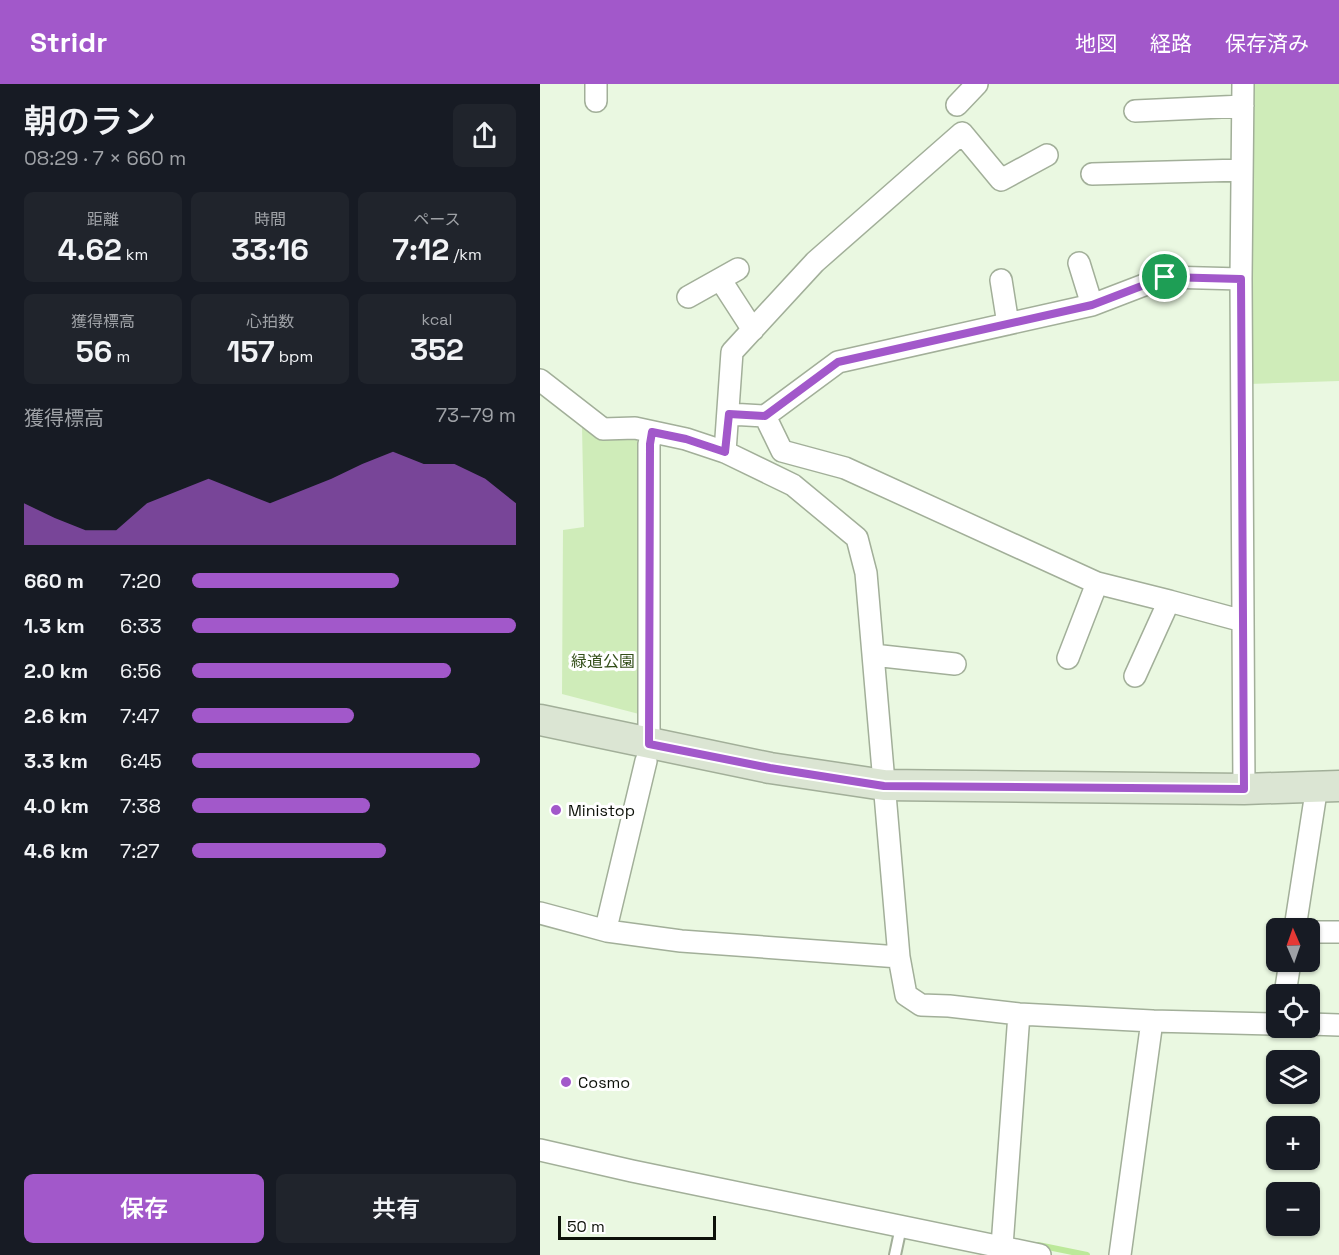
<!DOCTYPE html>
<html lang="ja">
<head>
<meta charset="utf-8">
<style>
  :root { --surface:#171b24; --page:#20242c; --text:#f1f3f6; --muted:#9ea1a6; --accent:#a258ca }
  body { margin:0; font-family:"Space Grotesk","Noto Sans JP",sans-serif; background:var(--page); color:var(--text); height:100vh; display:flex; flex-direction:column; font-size:22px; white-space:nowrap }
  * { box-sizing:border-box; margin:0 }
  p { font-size:20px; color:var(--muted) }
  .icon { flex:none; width:33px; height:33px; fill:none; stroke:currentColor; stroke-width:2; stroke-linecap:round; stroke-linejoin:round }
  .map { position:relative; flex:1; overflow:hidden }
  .side { display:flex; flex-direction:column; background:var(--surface); width:540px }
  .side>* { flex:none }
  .needle { width:39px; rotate:358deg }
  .controls { position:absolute; left:726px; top:834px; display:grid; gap:12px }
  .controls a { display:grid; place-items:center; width:54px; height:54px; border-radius:9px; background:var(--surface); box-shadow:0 2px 4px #0004; font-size:30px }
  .scale { position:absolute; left:18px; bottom:15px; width:158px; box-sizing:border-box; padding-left:6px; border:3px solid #0d1109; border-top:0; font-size:16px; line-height:21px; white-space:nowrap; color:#0d1109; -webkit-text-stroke:4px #fff; paint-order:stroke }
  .pin { position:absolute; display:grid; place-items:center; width:51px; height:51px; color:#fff; margin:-26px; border:3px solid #fff; border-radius:50%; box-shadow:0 2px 6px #0007 }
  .round { display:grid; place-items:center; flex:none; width:63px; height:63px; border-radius:9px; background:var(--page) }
  .headline { display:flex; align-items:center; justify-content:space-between; height:102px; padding:0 24px }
  h1 { font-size:33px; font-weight:600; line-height:45px }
  .stats { display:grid; grid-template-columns:repeat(3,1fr); gap:9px; height:102px; padding:6px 24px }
  .stats div { display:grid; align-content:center; border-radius:9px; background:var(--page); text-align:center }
  .stats b { font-size:30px; font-weight:600 }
  .stats small { font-size:16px; font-weight:400 }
  .stats p { font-size:16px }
  .chart { height:168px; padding:12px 24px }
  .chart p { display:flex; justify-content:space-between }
  .chart svg { width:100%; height:108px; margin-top:6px; fill:var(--accent); opacity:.7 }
  .button { display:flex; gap:12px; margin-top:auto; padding:12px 24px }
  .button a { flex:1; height:69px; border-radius:9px; background:var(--accent); color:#fff; font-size:24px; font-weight:600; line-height:69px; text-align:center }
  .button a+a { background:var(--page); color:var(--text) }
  ul { padding:0 24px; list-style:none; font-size:20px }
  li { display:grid; grid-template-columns:96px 72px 1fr; align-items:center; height:45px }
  li i { height:15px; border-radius:8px; background:var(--accent) }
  header { display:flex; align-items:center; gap:36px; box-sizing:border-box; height:84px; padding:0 30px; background:var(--accent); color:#fff }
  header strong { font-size:28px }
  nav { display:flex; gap:33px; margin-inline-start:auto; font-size:21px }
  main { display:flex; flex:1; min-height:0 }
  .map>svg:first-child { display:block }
  .green { fill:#cfecb9 }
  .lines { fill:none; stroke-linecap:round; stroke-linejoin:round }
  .stream { stroke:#bce99a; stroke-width:6 }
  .lane-casing { stroke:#a2af99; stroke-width:14 }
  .street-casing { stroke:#a2af99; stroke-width:24 }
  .secondary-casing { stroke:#a2af99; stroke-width:33 }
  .lane { stroke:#fff; stroke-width:10 }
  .street { stroke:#fff; stroke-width:21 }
  .secondary { stroke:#dbe5d3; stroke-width:30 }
  .route-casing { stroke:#fff; stroke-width:12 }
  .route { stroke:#a258ca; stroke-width:8 }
  .poi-dot { fill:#a258ca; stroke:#fff; stroke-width:2 }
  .labels { text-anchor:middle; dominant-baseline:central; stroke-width:6; stroke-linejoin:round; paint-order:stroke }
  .park-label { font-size:16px; fill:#334e19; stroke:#fff }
  .poi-label { font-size:16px; fill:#0d1109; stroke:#fff; text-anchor:start }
</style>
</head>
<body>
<header>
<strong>Stridr</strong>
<nav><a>地図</a><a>経路</a><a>保存済み</a></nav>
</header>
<main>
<section class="side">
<div class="headline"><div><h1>朝のラン</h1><p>08:29 · 7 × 660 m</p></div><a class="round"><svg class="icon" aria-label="share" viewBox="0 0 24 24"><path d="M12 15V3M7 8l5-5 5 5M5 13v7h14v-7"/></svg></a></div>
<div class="stats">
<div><p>距離</p><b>4.62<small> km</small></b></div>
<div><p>時間</p><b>33:16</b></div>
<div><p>ペース</p><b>7:12<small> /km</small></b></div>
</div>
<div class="stats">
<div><p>獲得標高</p><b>56<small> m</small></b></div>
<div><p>心拍数</p><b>157<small> bpm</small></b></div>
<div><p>kcal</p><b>352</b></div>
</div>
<div class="chart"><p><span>獲得標高</span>73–79 m</p>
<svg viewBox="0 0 160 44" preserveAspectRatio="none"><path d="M0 44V27L10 33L20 38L30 38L40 27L50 22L60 17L70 22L80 27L90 22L100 17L110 11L120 6L130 11L140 11L150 17L160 27V44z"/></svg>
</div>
<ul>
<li><b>660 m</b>7:20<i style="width:64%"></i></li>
<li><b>1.3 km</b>6:33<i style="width:100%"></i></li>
<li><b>2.0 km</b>6:56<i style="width:80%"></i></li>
<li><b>2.6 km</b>7:47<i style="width:50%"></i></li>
<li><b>3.3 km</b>6:45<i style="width:89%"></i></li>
<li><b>4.0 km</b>7:38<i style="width:55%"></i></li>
<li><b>4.6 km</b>7:27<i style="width:60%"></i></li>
</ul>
<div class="button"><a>保存</a><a>共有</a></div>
</section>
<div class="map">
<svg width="799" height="1171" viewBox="0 0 799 1171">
  <rect width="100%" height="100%" fill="#eaf8e1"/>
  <path class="green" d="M713,0H799V297L709,300Z
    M42,342L97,348L105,622L99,630L22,610L23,446L44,443Z"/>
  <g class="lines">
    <path class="stream" d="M498,1161L547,1171"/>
    <defs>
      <path id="lane" d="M355,1171L361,1143"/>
      <path id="street" d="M703,0L701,195L704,705
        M56,17V0
        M417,21L437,0
        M595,27L703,22
        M552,90L702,86
        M539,179L552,221
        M180,195L213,246
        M461,196L468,240
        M148,213L198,185
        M0,296L63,345L95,344L146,355L185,368L253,401L317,454L326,489L359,873L366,911L381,921L409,922L479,930L612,937L736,940
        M189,330L225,332L298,278L552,221L625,193L701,195
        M225,332L242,367L305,384L557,499L629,517
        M185,368L192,268L275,178L422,49L461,96L507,71
        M333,571L415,580
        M528,574L557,499
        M595,592L629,517L703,537
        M109,660V360L112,348
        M0,829L67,847L141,857L359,873
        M67,840L106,677
        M755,844L777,702
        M770,848H799
        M745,910L750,878
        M770,940L799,941
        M0,1066L92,1087L500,1171
        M462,1162L479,930
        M580,1171L612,937"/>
      <path id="secondary" d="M0,636L230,684L344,701L704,705L799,702"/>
    </defs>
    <use href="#lane" class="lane-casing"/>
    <use href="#street" class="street-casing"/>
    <use href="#secondary" class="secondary-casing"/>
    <use href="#lane" class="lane"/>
    <use href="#street" class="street"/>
    <use href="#secondary" class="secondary"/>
  </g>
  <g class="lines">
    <defs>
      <path id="route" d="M625,193L701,195L704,705L344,702L230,684L109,660L110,360L112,348L146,355L185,368L189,330L225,332L298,278L552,221Z"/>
    </defs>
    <use href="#route" class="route-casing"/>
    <use href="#route" class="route"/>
  </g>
  <g class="poi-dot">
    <circle cx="16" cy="726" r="6"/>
    <circle cx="26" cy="998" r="6"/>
  </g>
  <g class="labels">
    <g class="park-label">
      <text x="63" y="577">緑道公園</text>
    </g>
    <g class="poi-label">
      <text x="28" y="726">Ministop</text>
      <text x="38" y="998">Cosmo</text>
    </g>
  </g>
</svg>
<div class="controls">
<a><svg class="needle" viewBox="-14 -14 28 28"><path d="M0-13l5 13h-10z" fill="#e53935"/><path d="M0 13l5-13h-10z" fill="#9ea1a6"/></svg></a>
<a><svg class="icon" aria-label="locate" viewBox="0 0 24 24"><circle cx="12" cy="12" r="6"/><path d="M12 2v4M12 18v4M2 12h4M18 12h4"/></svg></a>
<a><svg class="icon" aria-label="layers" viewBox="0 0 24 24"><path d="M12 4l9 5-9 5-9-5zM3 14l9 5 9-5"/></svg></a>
<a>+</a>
<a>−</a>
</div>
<div class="scale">50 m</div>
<div class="pin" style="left:625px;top:193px;background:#1e9e55"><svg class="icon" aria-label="arrive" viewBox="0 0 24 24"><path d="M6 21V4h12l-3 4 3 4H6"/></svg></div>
</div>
</main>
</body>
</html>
